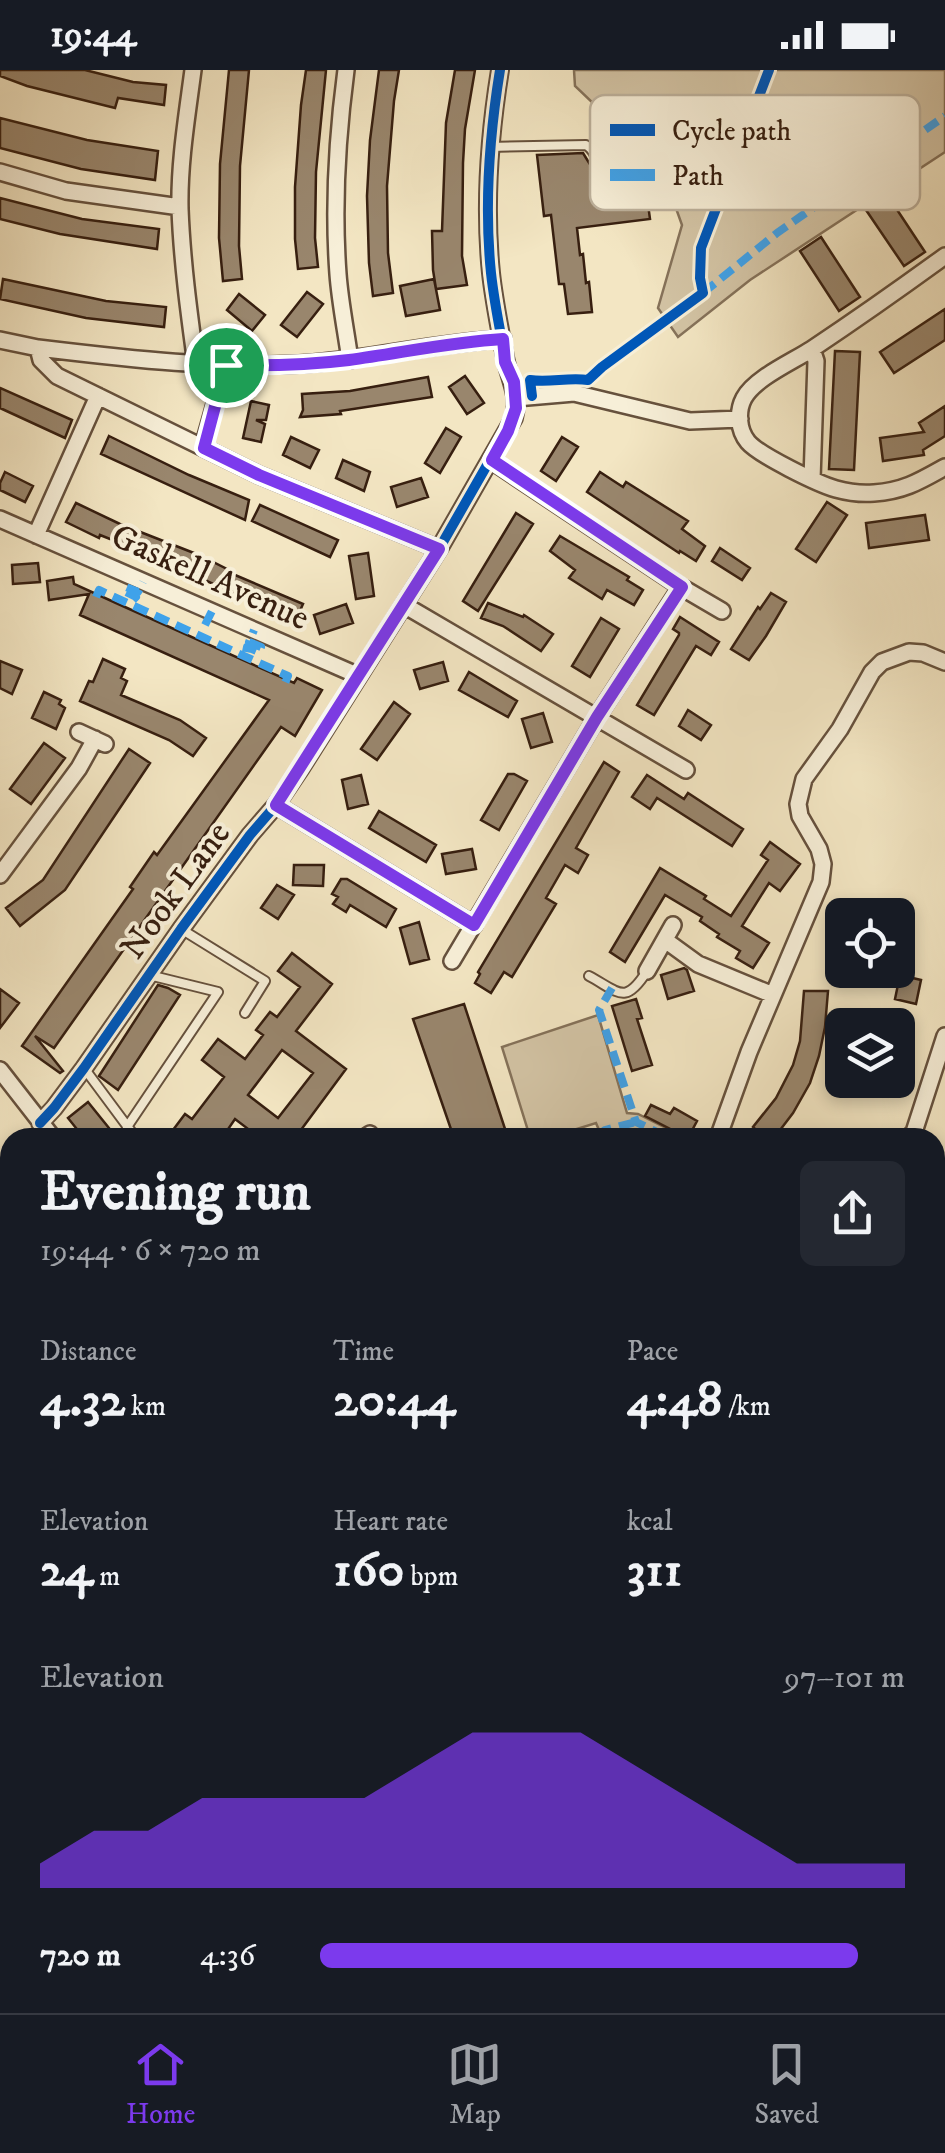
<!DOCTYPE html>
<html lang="en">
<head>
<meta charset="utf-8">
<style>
  :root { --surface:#171b24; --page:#242831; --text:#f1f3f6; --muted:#9ea1a6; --line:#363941; --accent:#7c3aed }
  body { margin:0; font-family:"IM FELL DW Pica",serif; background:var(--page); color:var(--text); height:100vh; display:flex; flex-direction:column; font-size:38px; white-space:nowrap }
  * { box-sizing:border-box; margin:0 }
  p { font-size:32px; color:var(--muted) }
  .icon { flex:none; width:55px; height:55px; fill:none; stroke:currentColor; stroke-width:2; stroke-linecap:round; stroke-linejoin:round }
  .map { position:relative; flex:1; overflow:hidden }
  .side { position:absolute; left:0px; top:1058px; width:945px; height:888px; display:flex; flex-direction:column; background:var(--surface); border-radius:30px 30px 0 0; box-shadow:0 5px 15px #0003 }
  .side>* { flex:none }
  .fabs { position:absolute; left:825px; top:828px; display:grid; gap:20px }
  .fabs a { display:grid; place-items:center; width:90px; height:90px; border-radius:15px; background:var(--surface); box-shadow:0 5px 15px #0003; font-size:50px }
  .pin { position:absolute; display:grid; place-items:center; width:85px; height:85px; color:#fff; margin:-42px; border:5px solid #fff; border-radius:50%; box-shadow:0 2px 10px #0007 }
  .round { display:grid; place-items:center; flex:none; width:105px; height:105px; border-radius:15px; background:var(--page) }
  .overview { display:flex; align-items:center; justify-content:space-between; height:170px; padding:0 40px }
  h1 { font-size:55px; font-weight:800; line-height:75px }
  .figures { display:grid; grid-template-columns:repeat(3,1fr); gap:15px; height:170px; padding:10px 40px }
  .figures div { display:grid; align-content:center }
  .figures b { font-size:50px; font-weight:800 }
  .figures small { font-size:28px; font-weight:400 }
  .figures p { font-size:28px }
  .chart { height:280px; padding:20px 40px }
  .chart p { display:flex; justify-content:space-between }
  .chart svg { width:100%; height:180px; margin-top:10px; fill:var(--accent); opacity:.7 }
  ul { padding:0 40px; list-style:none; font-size:32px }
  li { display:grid; grid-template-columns:160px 120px 1fr; align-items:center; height:75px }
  li i { height:25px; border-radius:12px; background:var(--accent) }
  .status { display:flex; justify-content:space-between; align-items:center; height:70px; padding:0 50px; background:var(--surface); direction:ltr }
  .status svg { height:28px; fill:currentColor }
  .tabs { display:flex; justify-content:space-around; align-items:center; height:140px; border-top:2px solid var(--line); background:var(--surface); font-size:28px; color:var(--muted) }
  .tabs a { display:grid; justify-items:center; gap:5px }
  .tabs .on { color:var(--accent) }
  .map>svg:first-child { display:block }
  .green { fill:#d3c4a5; stroke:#85725a; stroke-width:2.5 }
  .water { fill:#b3a286; stroke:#816e57; stroke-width:2.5 }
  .building { fill:#99866d; stroke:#371f10; stroke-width:2.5; fill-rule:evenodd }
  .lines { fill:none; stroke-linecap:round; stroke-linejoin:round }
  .lane-casing { stroke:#66513d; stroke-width:12 }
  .street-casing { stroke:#66513d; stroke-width:20 }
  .secondary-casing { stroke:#371f10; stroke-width:28 }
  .lane { stroke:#f7efd8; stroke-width:8 }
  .street { stroke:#f7efd8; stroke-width:15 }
  .secondary { stroke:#f7efd8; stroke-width:22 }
  .quiet { stroke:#3fa2ea; stroke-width:8; stroke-dasharray:15 8; stroke-linecap:butt }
  .cycleway-casing { stroke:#f7efd8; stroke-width:16 }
  .cycleway { stroke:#0057b8; stroke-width:10 }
  .route-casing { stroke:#fff; stroke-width:20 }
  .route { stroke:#7c3aed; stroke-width:12 }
  .labels { text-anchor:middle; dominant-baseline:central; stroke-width:8; stroke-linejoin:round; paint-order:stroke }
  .street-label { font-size:35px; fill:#371f10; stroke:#f7efd8 }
  .key { fill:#f7efd8; stroke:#bdb19c; stroke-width:2.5 }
  .key-label { font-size:28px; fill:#371f10 }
</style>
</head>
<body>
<div class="status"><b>19:44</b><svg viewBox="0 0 49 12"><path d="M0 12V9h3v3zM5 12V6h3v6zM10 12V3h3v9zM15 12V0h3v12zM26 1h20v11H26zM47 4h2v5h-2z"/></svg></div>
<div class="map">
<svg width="945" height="1943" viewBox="0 0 945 1943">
  <rect width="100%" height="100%" fill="#f3e6c3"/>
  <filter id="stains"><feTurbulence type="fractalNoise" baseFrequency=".002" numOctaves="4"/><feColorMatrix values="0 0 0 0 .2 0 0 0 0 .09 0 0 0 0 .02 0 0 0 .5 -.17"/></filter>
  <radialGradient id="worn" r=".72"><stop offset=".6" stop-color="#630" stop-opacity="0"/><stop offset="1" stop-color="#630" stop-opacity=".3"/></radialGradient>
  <path class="green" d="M574,0H945V82L750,210L678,267L658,238L682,155L662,99L575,16Z
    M598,945L627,1043L638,1044L684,1067H602L596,1053L551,1067H530L502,977Z"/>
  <path class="water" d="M0,1358L10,1360V1466L0,1464Z"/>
  <path class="building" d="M0,0H85L133,12L166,15L164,35L118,28L115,38L27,16L0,6Z
    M229,0H249L240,96L239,176L242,209L223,211L219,168L220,94Z
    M306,0H326L316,102L315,168L318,197L298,199L295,169V117L301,35Z
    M379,0H399L394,31L387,116L388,183L393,223L373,226L369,193L367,126L370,70Z
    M455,0H475L465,59L463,93L462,186L467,215L436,219L433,200L432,161H442L446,53Z
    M0,48L87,70L158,81L155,110L81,99L0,78Z
    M583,83L591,96L597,133L647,127L650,149L577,158L580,185L583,184L586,213L589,212L592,242L568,244L564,214H559L551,145L544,146L537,85Z
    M886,123L925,182L904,196L864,137Z
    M0,128L82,149L159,159L157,179L60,164L0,149Z
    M821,167L860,227L839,241L800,181Z
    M3,209L106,231L166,237L164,257L86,248L0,229Z
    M434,209L440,240L406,246L400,216Z
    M307,222L323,234L297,267L281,255Z
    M239,224L265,245L252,261L227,240Z
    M945,239V270L894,303L880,282Z
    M835,281L860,282L854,400L829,399Z
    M465,306L484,333L467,344L449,317Z
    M428,307L432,327L340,341L341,344L300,347L303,340L302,324L350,321Z
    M0,318L72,350L65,368L0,338Z
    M251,331L269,335L266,350H256L265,354L261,372L243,368Z
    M945,336V366L923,380L924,385L883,391L880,368L924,362L919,353Z
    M446,358L461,367L440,403L425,393Z
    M109,366L189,405L249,430L245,450L101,384Z
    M291,367L319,380L310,398L283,385Z
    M562,367L578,377L556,411L541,401Z
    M343,390L370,402L364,421L336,408Z
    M5,402L33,416L25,432L0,420V413Z
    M600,402L623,417L626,412L688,451L682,459L705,476L696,491L680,481L679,483L587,422Z
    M421,408L428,427L397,437L391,417Z
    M827,432L847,445L816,492L796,479Z
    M76,433L120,454L199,485L229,500L228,502L303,534L295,552L179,498L177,503L150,491L153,486L100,465L99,468L66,452Z
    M260,435L338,470L330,487L252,451Z
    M516,443L533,454L478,541L463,531Z
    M925,445L929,470L869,478L866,453Z
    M560,466L629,507L627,510L643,520L634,535L607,520L602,529L569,508L575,500L550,481Z
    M720,478L750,498L742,510L712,491Z
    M368,483L374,526L356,529L349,486Z
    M38,493L40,512L13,514L12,495Z
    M73,507L74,514L116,533L294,613L297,608L322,620L295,666L281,657L54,978L35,966L63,1001L60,1003L22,976L133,819L130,817L154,782L157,785L269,630L80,545L89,524L49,530L47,511Z
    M771,523L786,532L766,566L749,590L731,579L758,537L760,539Z
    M488,533L523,547L524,545L553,564L541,581L503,556L481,548Z
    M346,534L353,553L320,564L314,545Z
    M680,547L719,572L711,585L696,576L654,645L637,635L679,565V563L673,559Z
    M601,548L619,559L590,607L572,596Z
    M103,589L125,599L121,608L127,611L121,625L180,650L206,668L193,686L169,670L80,631L89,611L93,612Z
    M0,591L22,600L12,624L0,618Z
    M443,592L448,611L420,619L414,600Z
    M469,602L517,631L508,647L459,620Z
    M44,622L61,630L59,634L65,638L56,659L32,648Z
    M394,632L410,644L377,690L361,679Z
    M688,640L711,655L701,670L679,656Z
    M543,643L552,672L531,678L522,649Z
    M44,673L65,688L31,734L10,719Z
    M129,679L150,693L65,820L20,856L6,838L43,810Z
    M604,692L619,702L576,778L588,785L578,803L565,795L546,828L556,834L512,907L504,902L491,923L475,913L480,904L478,902Z
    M508,704H514L527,711L499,760L481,750Z
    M361,705L368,734L348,739L342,710Z
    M647,705L684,729L688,723L743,759L732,776L657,728L650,739L632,727Z
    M379,741L436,775L426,792L369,758Z
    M770,772L800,794L780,821L769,813L742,856L769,873L753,898L736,888L740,881L717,867L719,864L700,851L702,847L665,825L625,892L610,882L660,798L706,826L704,829L731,846L768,790L761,785Z
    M472,779L476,799L446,804L442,784Z
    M294,795H324L323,816L293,815Z
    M341,809H347L396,839L386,857L350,835L346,842L333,834L338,827L332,824Z
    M277,815L294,825L278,849L261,838Z
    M419,852L429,889L410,894L400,858Z
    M292,883L332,914L296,961L346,999L295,1068H260L235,1049L222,1068H167L185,1044L192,1049L224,1007L202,990L218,969L245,989L263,965L256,960L270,942L277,947L300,917L278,901ZM282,980L313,1003L278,1048L248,1025Z
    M684,898L687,900L694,921L668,929L661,905Z
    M900,905L921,910L916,934L895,929Z
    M158,915L168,918L180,925L118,1020L99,1006Z
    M0,919L19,933L0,958Z
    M804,921H828L825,957L819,986L810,1013L793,1043L774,1068H764L753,1057L776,1028L793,995L800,971Z
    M636,929L642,948L637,949L652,995L632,1001L612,936Z
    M464,934L508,1068H454L413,949Z
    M88,1032L117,1068H84L68,1048Z
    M651,1035L670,1044L674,1038L697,1051L688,1068L645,1046Z"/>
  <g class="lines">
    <defs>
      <path id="lane" d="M489,77L586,75C600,84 599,104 601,120
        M181,859L265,911L245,943
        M589,906C619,922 625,936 647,901
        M84,998L136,1068
        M127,1057L218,922L149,905
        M935,1833L945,1819
        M0,1881L10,1874"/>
      <path id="street" d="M193,0C187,46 179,93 180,139C182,191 189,243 196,294
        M346,0C337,68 333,136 338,204C340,232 346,261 350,290
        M0,102L66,121L180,137
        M945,186C901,218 857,249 812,279C792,292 755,308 744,328C737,341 738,360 748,372C759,385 818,414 836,419C847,422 863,424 874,423C904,421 920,411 945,397
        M0,270L38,278L41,290L57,306L259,405L439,479
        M38,278C129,289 221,300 313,293C377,288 439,272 503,269
        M516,328L574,323L690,351L740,349
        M203,377L226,295
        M492,391L681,517L722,541
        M812,409L816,291L812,279
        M0,449L359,606
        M36,465L98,326
        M404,535L686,700
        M79,662L105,674
        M276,735L474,855
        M0,805L79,698L95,669
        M665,870L698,894L773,925
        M452,891L597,647L681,517
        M647,901L673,855
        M0,1000L53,1068
        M40,1053L54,1038L84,998L181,859L250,765L276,735L301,698L439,479L514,348C520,325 509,309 505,287C500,260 494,231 491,203C484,134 489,68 500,0
        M364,1068L370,1064
        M718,1068L749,982L821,812L823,794L819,779L800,746L798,734L804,709L840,659L872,602L882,592L909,582L923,583L945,592
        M908,1068L914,1062L945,966
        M0,1177L10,1164
        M935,1185L945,1187
        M0,1308L10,1310
        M935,1374L945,1377
        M935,1511L945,1514
        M0,1722H10
        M270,1935L279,1943
        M771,1935H772
        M837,1935L844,1943
        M56,1943L66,1935"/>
      <path id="secondary" d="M0,1490L10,1492
        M935,1865L945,1868"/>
    </defs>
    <use href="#lane" class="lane-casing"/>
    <use href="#street" class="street-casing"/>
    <use href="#secondary" class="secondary-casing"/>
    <use href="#lane" class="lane"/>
    <use href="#street" class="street"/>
    <use href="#secondary" class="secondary"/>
    <path class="quiet" d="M703,223L777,163L945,46
      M96,527L99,520L288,606L285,613
      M133,530L136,527L124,521L126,517L138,522L143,512
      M205,555L212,541
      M246,582L247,577L259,582L261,577L249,572L254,560
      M612,918L599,940L636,1052L669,1068
      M608,1068L605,1060L636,1052
      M935,1531L945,1534
      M935,1642L945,1645
      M935,1708L945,1710
      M936,1866C938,1849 939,1837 945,1822"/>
    <defs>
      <path id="cycleway" d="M532,326L530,310C550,313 568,307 588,310L602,297L703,223L700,208L701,178L769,0
        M40,1053L54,1038L84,998L181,859L250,765L276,735L301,698L439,479L514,348C520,325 509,309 505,287C500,260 494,231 491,203C484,134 489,68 500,0"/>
    </defs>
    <use href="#cycleway" class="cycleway-casing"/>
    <use href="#cycleway" class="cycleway"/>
  </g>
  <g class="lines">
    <defs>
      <path id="route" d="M503,269L505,292L514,312L516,338L508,361L492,390L682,517L597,647L474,855L276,735L439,479L259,405L204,378L226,295C267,296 308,295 349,290C401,283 451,272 503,269Z"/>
    </defs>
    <use href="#route" class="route-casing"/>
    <use href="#route" class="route"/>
  </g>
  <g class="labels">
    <g class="street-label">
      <text transform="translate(210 508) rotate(24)">Gaskell Avenue</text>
      <text transform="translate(176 821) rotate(-54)">Nook Lane</text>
    </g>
  </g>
  <rect x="590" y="25" width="330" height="115" rx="15" class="key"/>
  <rect x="610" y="54" width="45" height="12" fill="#0057b8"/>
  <rect x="610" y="99" width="45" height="12" fill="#3fa2ea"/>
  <g class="key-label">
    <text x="672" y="70">Cycle path</text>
    <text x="672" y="115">Path</text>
  </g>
  <rect width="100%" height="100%" filter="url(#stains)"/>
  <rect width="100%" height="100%" fill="url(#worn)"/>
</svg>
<div class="fabs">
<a><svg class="icon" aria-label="locate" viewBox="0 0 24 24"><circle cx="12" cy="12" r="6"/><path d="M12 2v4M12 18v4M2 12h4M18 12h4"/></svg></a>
<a><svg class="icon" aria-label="layers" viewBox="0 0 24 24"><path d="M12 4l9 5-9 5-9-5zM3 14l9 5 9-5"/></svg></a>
</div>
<div class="pin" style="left:226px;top:295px;background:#1e9e55"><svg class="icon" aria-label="arrive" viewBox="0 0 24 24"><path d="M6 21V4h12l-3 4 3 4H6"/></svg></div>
<section class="side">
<div class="overview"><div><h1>Evening run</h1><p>19:44 · 6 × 720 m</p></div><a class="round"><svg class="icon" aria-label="share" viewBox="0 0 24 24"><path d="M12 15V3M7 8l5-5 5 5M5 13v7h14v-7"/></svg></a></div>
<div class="figures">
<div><p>Distance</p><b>4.32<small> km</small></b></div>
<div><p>Time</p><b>20:44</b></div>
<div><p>Pace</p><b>4:48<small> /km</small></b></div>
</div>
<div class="figures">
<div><p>Elevation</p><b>24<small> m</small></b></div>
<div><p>Heart rate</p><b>160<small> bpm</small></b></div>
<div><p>kcal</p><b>311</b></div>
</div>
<div class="chart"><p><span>Elevation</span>97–101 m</p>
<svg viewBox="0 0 160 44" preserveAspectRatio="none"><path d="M0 44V38L10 30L20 30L30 22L40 22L50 22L60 22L70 14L80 6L90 6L100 6L110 14L120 22L130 30L140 38L150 38L160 38V44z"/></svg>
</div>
<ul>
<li><b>720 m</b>4:36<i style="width:92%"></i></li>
</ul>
</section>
</div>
<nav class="tabs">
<a class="on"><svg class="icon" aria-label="home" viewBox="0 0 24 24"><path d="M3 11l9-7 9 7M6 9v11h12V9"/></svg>Home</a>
<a><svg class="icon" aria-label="map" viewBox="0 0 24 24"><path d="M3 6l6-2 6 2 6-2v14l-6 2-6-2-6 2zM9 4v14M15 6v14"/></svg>Map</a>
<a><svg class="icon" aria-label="saved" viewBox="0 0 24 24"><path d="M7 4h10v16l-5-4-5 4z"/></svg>Saved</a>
</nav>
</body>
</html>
